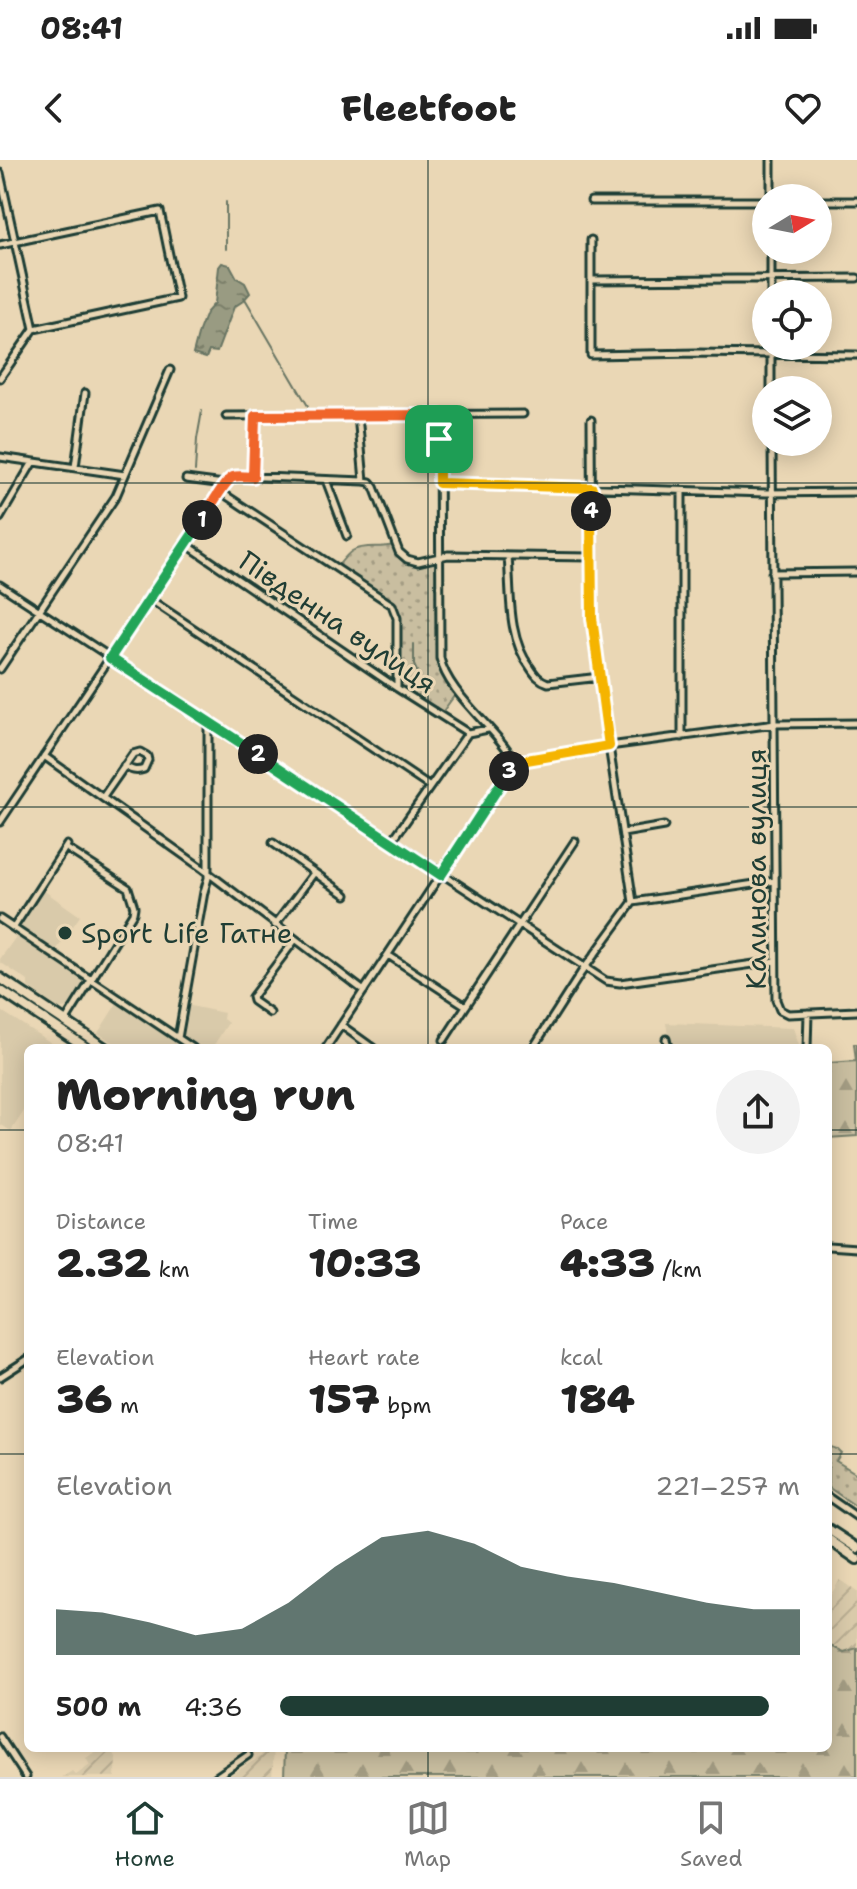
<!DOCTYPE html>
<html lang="en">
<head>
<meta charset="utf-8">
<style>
  :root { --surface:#fff; --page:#f2f2f2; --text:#222; --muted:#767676; --line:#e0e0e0; --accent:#1f3d34 }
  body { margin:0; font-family:"Shantell Sans",sans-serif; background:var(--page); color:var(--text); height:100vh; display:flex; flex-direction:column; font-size:30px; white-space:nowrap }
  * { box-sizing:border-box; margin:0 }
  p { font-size:26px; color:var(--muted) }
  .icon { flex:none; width:44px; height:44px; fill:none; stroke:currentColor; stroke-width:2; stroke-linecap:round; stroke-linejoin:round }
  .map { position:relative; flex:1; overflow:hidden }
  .sheet { position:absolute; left:24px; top:884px; width:808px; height:708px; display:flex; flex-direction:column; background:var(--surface); border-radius:12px; box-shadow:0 4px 20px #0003 }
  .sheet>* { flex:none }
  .needle { width:52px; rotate:80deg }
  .buttons { position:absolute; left:752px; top:24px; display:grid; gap:16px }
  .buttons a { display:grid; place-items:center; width:80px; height:80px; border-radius:50%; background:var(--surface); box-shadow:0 4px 20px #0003; font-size:40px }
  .pin { position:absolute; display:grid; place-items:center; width:68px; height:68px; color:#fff; margin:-34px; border-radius:16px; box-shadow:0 4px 12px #0006 }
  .km { position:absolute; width:40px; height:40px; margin:-20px; border-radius:50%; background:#222; color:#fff; font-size:22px; line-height:40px; text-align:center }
  .round { display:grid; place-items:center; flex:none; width:84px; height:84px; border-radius:42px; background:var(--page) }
  .summary { display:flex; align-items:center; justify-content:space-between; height:136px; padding:0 32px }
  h1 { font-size:44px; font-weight:800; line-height:60px }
  .metrics { display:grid; grid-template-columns:repeat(3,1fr); gap:12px; height:136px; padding:8px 32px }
  .metrics div { display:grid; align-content:center }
  .metrics b { font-size:40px; font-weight:800 }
  .metrics small { font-size:22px; font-weight:400 }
  .metrics p { font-size:22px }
  .chart { height:224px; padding:16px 32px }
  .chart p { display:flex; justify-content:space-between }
  .chart svg { width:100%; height:144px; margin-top:8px; fill:var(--accent); opacity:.7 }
  ul { padding:0 32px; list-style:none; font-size:26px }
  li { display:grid; grid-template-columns:128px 96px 1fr; align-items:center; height:60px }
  li i { height:20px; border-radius:10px; background:var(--accent) }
  .status { display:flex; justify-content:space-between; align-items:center; height:56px; padding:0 40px; background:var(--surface); direction:ltr }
  .status svg { height:22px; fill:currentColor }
  header { display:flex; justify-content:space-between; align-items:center; height:104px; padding:0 32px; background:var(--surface); font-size:36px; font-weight:800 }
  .tabs { display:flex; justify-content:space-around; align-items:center; height:112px; border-top:2px solid var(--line); background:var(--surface); font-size:22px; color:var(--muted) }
  .tabs a { display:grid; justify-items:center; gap:4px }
  .tabs .current { color:var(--accent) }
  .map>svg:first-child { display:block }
  .built { fill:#d9caaa }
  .industrial { fill:url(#industrial-furrows) }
  .grass { fill:url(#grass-dots); stroke:#747e6a; stroke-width:2 }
  .forest { fill:url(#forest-firs); stroke:#747e6a; stroke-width:2 }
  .water { fill:url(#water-ripples); stroke:#687563; stroke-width:2 }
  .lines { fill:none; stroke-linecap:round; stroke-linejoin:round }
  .stream { stroke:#687563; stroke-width:2 }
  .minor-casing { stroke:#1f3d34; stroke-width:11 }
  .highway-casing { stroke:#1f3d34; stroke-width:14 }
  .minor { stroke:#ead7b5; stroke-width:5 }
  .highway { stroke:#ead7b5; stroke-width:8 }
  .split-1-casing { stroke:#fff; stroke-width:16 }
  .split-2-casing { stroke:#fff; stroke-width:16 }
  .split-3-casing { stroke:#fff; stroke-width:16 }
  .split-4-casing { stroke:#fff; stroke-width:16 }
  .split-5-casing { stroke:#fff; stroke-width:16 }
  .split-1 { stroke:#f0652b; stroke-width:10 }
  .split-2 { stroke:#22a559; stroke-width:10 }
  .split-3 { stroke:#22a559; stroke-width:10 }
  .split-4 { stroke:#f5b400; stroke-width:10 }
  .split-5 { stroke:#f5b400; stroke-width:10 }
  .grid { fill:none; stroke:#1f3d34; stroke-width:2; stroke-opacity:0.55 }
  .poi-dot { fill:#1f3d34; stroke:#ead7b5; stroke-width:3 }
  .labels { text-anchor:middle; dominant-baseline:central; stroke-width:6; stroke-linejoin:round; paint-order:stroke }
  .street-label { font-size:28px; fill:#1f3d34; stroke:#ead7b5 }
  .poi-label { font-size:28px; fill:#1f3d34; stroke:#ead7b5; text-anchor:start }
</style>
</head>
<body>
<div class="status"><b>08:41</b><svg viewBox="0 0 49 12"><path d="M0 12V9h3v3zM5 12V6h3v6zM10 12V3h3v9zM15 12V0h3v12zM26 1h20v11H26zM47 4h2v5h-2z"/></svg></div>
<header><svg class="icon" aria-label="back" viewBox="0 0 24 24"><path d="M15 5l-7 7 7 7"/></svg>Fleetfoot<svg class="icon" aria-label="heart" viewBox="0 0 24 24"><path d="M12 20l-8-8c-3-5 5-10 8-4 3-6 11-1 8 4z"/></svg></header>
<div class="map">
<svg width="857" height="1617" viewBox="0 0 857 1617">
  <defs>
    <pattern id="industrial-furrows" width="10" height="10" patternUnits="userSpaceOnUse" patternTransform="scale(2)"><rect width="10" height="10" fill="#d9caaa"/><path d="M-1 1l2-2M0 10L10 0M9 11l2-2" fill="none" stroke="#baae93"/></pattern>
    <pattern id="grass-dots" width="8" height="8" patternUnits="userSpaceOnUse" patternTransform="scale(2)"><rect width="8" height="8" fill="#c9bea0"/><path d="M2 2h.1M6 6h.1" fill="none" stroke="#a39c83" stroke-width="1.8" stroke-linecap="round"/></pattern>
    <pattern id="forest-firs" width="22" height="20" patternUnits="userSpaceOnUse" patternTransform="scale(2)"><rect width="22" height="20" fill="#c9bea0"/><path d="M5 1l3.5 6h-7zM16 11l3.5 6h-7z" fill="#a39c83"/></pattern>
    <pattern id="water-ripples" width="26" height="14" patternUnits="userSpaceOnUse" patternTransform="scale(2)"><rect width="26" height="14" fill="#999b82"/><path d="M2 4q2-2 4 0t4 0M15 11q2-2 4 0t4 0" fill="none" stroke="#7c806b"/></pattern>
  </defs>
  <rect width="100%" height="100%" fill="#ead7b5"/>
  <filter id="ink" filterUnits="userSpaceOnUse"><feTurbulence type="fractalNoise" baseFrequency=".0125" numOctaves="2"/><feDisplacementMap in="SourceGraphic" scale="16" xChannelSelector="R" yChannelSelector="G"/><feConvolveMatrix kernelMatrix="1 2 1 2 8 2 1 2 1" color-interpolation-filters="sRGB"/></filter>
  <g filter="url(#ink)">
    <path class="built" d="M43,730L80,756L55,792L21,770L20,767L21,762Z
      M18,774L89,822L71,848L59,849L28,827V821L0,802V799Z
      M119,840L187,888H121L98,873Z
      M186,845L224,853L223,859L228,863L212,888H198L184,878L182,867Z
      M0,850L59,888H28V945L11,971L0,964Z
      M666,863L793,868L800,888H670Z"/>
    <path class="industrial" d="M840,1420L857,1432V1488L844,1492L828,1485V1439Z
      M101,1588H111L116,1597L115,1617H63L72,1611L76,1615L90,1605L86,1598Z
      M266,1589H274L272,1617H227L260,1597Z"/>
    <path class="grass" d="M393,385C402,404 416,403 434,402L438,407L437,498L444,517L457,532L441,554L400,527L397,450L394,444L337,407C341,402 347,394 352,391C364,384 381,389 393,385Z
      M828,1286L837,1289L841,1293L836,1301L857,1314V1347L828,1327Z"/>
    <path class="forest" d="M854,884H857V976L828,978V903L856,901Z
      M828,1485L844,1492L857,1488V1617H284L285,1588H828Z"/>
    <path class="water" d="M222,103L230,105L237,118L245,123L250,133L243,141L234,147L217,192L209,191L206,198L193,194L199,171L206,153L215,143L219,107Z"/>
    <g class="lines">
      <path class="stream" d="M226,42V89
        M244,137L308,246
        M195,311L197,279L202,251
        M414,484V505L420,518"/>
      <defs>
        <path id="minor" d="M771,0V38
          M0,13L34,169
          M591,41H766
          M818,41H857
          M591,80V195L697,193L857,195
          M0,85L160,51L178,138L34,169L0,218
          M591,120L857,118
          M771,134V90
          M771,186V230
          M358,255L364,321L370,322L374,327L399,392L407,399L418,402L448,395L591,397
          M439,255L440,498C448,535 497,568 515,602
          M226,256L523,254
          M772,282L776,840L780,850L788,854L857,851
          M0,297L125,315
          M75,307L85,233
          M253,317L255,256
          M186,319L224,324L233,317L238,316L364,321
          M326,320L347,376
          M439,323L766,333L857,332
          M221,332L392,445L397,458V527
          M0,358L33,302
          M186,384L397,528L468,573
          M508,396C511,433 507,477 530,507C535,515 539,520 548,523L600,517
          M772,413L857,412
          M0,425L606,821L620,823L775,801
          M148,438L430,627
          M0,509L116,336L170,210
          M468,573L488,569
          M682,577V331
          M44,596L203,709L364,831
          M515,602L609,586L775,564L857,563
          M103,637L133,594L140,592L147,596L148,600L144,609C136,612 131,610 124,606
          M0,662L221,332L224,324
          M623,673L664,666
          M392,681L468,573
          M273,683L346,735
          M633,742L775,721
          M0,759L193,888
          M275,765L314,713
          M14,767L67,685
          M388,795L466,846L575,681
          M270,853L253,841L252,837L295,780
          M65,862L133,753L134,747L128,728L69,690
          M341,865L373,888
          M178,878L204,732L208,718V563
          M666,879L668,888
          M444,880L466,846
          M326,888L515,602
          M533,888L581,813L633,742L609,586L592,458L591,260
          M807,888L808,853
          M828,1086L857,1088
          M0,1217L28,1199
          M828,1337L857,1357
          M0,1577L26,1617
          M216,1617L248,1595"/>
        <path id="highway" d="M0,818L105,888
          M0,830L87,888
          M828,1369L857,1388
          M828,1379L857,1399"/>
      </defs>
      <use href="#minor" class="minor-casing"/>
      <use href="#highway" class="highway-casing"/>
      <use href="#minor" class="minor"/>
      <use href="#highway" class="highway"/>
    </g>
  </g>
  <g class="lines" filter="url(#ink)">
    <defs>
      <path id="split-1" d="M202,360C208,351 225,320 233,317C239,315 248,317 253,317L255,256L439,255V279"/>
      <path id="split-2" d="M202,360L110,498L258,594"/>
      <path id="split-3" d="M258,594L441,715L509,611"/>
      <path id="split-4" d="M509,611L515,602L609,586L592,458L591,351"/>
      <path id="split-5" d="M439,279V323L592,328L591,351"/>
    </defs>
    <use href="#split-1" class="split-1-casing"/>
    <use href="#split-2" class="split-2-casing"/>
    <use href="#split-3" class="split-3-casing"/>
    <use href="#split-4" class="split-4-casing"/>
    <use href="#split-5" class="split-5-casing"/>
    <use href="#split-1" class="split-1"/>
    <use href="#split-2" class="split-2"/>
    <use href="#split-3" class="split-3"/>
    <use href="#split-4" class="split-4"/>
    <use href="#split-5" class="split-5"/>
  </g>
  <path class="grid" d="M428,0V888M0,323H857M0,647H857M0,970H28M828,970H857M0,1294H28M828,1294H857M428,1588V1617"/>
  <circle class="poi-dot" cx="65" cy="773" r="8"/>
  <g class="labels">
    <g class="street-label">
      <text transform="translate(338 462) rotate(34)">Південна вулиця</text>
      <text transform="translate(756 709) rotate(-90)">Калинова вулиця</text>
    </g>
    <g class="poi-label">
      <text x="81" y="773">Sport Life Гатне</text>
    </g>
  </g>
</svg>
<div class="buttons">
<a><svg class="needle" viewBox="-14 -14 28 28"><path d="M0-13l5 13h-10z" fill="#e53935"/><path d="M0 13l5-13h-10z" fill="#767676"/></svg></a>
<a><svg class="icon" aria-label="locate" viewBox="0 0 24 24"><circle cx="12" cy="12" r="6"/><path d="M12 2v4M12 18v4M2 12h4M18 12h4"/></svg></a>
<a><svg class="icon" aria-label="layers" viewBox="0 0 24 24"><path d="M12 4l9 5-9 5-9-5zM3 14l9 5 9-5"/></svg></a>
</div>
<div class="pin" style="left:439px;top:279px;background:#1e9e55"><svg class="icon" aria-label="arrive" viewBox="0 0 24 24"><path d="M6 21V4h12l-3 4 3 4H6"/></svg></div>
<b class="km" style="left:202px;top:360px">1</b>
<b class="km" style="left:258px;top:594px">2</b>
<b class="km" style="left:509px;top:611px">3</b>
<b class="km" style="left:591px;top:351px">4</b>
<section class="sheet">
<div class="summary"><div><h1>Morning run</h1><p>08:41</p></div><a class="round"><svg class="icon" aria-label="share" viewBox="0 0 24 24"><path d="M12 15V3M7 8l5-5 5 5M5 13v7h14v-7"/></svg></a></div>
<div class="metrics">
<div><p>Distance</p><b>2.32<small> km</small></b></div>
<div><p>Time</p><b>10:33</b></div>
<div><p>Pace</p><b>4:33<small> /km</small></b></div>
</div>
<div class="metrics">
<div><p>Elevation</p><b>36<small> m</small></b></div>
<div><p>Heart rate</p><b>157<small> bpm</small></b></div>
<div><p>kcal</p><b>184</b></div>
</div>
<div class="chart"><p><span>Elevation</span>221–257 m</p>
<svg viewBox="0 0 160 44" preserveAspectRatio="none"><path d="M0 44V30L10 31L20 34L30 38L40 36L50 28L60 17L70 8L80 6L90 10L100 17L110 20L120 22L130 25L140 28L150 30L160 30V44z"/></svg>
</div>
<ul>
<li><b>500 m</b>4:36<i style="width:94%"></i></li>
</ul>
</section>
</div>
<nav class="tabs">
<a class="current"><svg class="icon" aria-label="home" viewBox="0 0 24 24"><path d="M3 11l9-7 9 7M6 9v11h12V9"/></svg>Home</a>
<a><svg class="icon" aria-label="map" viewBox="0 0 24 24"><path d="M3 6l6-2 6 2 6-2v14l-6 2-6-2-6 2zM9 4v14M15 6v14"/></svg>Map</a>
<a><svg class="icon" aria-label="saved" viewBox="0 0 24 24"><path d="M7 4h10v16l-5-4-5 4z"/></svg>Saved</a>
</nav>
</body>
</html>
